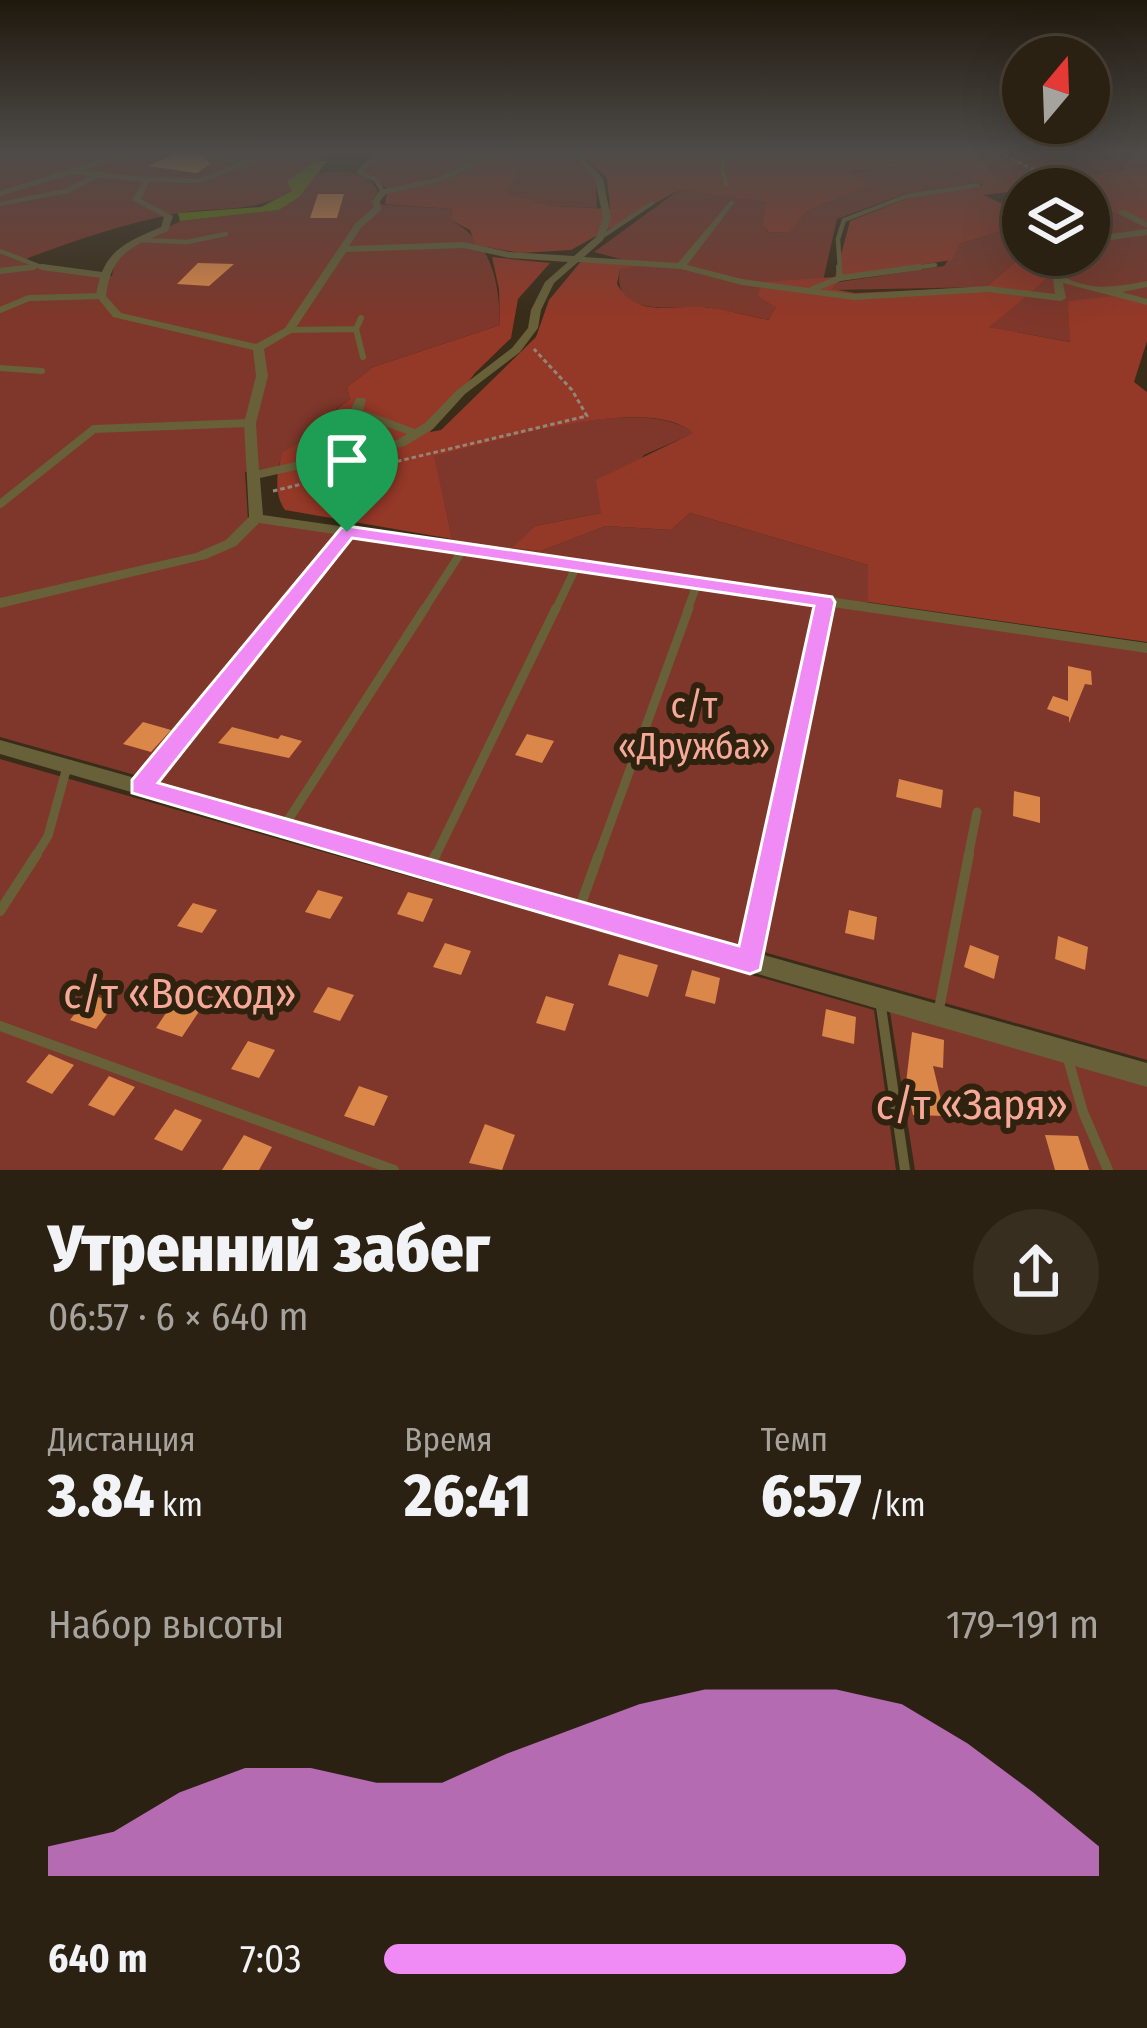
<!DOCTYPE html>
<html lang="ru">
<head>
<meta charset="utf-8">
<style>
  :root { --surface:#2b2112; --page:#372e20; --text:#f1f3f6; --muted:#a6a39f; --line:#473e32; --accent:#f08bf6 }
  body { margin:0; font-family:"Fira Sans Condensed",sans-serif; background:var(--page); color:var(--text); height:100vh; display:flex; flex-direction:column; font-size:45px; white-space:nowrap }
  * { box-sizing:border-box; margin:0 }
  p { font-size:39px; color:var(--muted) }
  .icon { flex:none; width:66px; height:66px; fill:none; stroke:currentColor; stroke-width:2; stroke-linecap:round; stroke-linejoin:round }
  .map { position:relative; height:1170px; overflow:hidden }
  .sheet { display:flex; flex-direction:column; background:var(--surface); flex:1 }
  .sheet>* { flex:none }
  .needle { width:78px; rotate:19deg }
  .buttons { position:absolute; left:1002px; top:36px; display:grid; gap:24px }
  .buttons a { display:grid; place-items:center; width:108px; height:108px; border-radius:50%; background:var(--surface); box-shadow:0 12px 48px #0002,0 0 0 3px var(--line); font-size:60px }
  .pin { position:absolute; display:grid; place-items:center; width:102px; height:102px; color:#fff; margin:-123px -51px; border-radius:50% 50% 50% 0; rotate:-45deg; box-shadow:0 0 12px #0007 }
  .pin .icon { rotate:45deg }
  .round { display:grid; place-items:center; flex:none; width:126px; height:126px; border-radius:63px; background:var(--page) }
  .summary { display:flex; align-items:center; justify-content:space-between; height:204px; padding:0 48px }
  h1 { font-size:66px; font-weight:800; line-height:90px }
  .metrics { display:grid; grid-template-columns:repeat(3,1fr); gap:18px; height:204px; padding:12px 48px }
  .metrics div { display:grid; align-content:center }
  .metrics b { font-size:60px; font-weight:800 }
  .metrics small { font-size:33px; font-weight:400 }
  .metrics p { font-size:33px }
  .chart { height:336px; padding:24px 48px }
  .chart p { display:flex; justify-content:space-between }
  .chart svg { width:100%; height:216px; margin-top:12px; fill:var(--accent); opacity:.7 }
  ul { padding:0 48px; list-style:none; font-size:39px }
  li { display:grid; grid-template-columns:192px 144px 1fr; align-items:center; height:90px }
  li i { height:30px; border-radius:15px; background:var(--accent) }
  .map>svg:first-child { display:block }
  .green { fill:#7e372a }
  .forest { fill:#943827 }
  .water { fill:#637b0c }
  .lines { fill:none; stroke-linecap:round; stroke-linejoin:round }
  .stream { stroke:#637b0c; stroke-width:3 }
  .building { fill:#db8749 }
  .path { stroke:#928776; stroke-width:3; stroke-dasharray:4.5 3; stroke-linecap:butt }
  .lane-far4 { stroke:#676039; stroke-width:4.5 }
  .lane-far3 { stroke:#676039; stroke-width:6 }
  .lane-far2 { stroke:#676039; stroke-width:8 }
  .lane-far1 { stroke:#676039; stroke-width:9 }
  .lane { stroke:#676039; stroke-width:10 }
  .street { fill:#676039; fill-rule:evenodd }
  .route { fill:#f08bf6; stroke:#fff; stroke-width:3; fill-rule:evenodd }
  .labels { text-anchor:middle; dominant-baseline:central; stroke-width:12; stroke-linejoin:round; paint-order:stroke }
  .park-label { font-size:36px; fill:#f7a999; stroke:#2f230f }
  .near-park-label { font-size:42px; fill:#f7a999; stroke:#2f230f }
</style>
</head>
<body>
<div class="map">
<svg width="1147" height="1170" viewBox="0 0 1147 1170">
  <rect width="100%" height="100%" fill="#392c18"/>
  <path class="green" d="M0,152H344L318,161L291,185L293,190C255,215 215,205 174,214C123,224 76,240 28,258L26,264L58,272L112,276L115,258L124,250L180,221L279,210L299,196L316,173C340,171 366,167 378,192L372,200L374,204L452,209L451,220C492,243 499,280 500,325L373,367L347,387L350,399C326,415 309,438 284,452L278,467L245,472L248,520L445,549L452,539L433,456C497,442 640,392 694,433L644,455L601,513L535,526L513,548L541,551L606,526L671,530L690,513L868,565V602L863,610L1147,652V1060L0,737Z
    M381,152H569L596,179L597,208L552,206L505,193L511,161L487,156L437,179L387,189L362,172Z
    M1081,152H1147V165L1087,174L1043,169L1049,160Z
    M942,162L980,182L905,194L837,219L823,281L770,282L776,307L770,320C747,316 724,309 701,307C670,306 611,318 620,269L638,264L594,252L679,190L767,202L763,224L767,232L788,233L807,211L869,185L846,173Z
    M1089,201L1147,229V304L1071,342L988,327L1047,279L1048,255H1089Z
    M1023,225V255L986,287L832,290L833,283L944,266L959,244Z
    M0,759L874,1010L896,1170H0Z
    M890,1012L1147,1085V1170H915Z"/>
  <path class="forest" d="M578,152H1080L1048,160L1043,169L1088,174L1147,166V229L1089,201V189L1049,187L984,195L1023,214V225L959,244L952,260L843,276L832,289L855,293L986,287L1023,255H1048L1047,279L989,327L1070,342L1068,301L1115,296L1147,304V341L1134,382L1147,392V642L868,602V565L690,513L671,530L606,526L541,551L512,548L535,526L601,513L596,480L693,433C647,392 493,443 434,456L452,539L285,510C273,493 277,470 283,452C309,438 326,416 350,399L347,387L373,367L500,325L499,289L492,257L550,263L518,299L511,338L475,373L430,432L441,430L536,337L549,300L583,259L642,265L620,269L617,284C636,318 670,305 703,307C725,309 748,316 769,320L776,307L758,296L762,282L835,277L850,221L911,197L983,185L942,162L849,172L870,185L807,211L789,233L768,232L763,225L766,202L679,190L571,250L520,253L476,245L470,230L451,220L452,209L385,204L387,193L445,180L493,157L511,161L518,174L506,193L552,206L610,209L607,178Z"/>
  <path class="water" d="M318,161H327L299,197L279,210L180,221L178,213L261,207L292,191L287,181Z"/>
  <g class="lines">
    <path class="stream" d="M726,185L722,165L729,152"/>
  </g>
  <path class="building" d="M179,152L203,155L210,164L197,173L148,166Z
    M318,194H344L337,218H310Z
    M198,263L234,264L209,286L177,284Z
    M1068,666L1091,671L1092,685L1085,684L1069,723V717L1047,709L1053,696L1068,701Z
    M143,722L171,730L151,752L123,744Z
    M232,727L278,739L281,735L302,741L289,758L218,743Z
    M527,734L554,741L542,763L515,755Z
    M899,779L943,790L941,808L896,797Z
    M1014,791L1040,797V823L1013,816Z
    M318,890L343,897L330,919L305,912Z
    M408,892L433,899L423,922L397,914Z
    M193,903L217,910L202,933L177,926Z
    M849,910L877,917L874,940L845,933Z
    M1058,936L1088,947L1085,970L1055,959Z
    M445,943L471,951L461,975L433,967Z
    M970,945L999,956L994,979L964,967Z
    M619,954L658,965L648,997L608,985Z
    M692,970L720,978L715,1004L685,996Z
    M328,987L354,995L340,1021L313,1012Z
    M90,994L115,1003L96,1029L70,1020Z
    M546,996L574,1004L565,1031L536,1023Z
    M174,1001L200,1010L182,1037L156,1028Z
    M826,1009L856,1017L854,1044L822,1036Z
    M912,1032L944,1040L943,1068L933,1066L945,1116L913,1115L906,1083Z
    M248,1041L275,1050L259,1078L231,1069Z
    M49,1054L74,1065L52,1094L26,1082Z
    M109,1076L135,1087L114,1116L88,1105Z
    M359,1086L388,1096L374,1126L344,1116Z
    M175,1109L202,1120L182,1151L154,1139Z
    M485,1124L515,1135L502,1170L469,1163Z
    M244,1135L272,1147L259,1170H222Z
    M1045,1135L1078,1136L1089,1170H1055Z"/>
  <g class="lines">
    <path class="path" d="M997,152L1074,189
      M1059,181L1082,189
      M1089,196L1109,206
      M273,491L587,416L572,390L534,349"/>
    <path class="lane-far4" d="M379,152L359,172L376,180L383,192
      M455,152L484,159
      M209,157L245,162
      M148,180L199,181L274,152
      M600,238L652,203
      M140,240L187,242L226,234
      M0,251L41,267L65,270
      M7,270L34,267
      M840,270L838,239L844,220L907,196L978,185
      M898,270L935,265"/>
    <path class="lane-far3" d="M42,267L102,275
      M839,267L840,278
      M0,271L33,267
      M813,289L840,278L920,267
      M0,310L29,298L101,296
      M356,329L363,357
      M289,330L356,329L361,318
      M0,368L42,371"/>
    <path class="lane-far2" d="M0,504L94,429L249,423
      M283,611L347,532
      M423,611L464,548
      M555,611L578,563
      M687,611L698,582
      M823,611L825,601"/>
    <path class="lane-far1" d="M141,787L286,608
      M283,828L425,608
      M35,857L48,836L67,767
      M435,857L556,608
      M598,857L689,608
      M772,857L824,608
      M968,857L977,812"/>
    <path class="lane" d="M429,868L436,854
      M0,911L37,854
      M578,912L599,854
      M751,958L773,854
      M880,1000L905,1170
      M938,1014L969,854
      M0,1026L394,1170
      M1068,1059L1083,1112L1108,1170"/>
    <path class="street" d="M124,152H136L83,170L151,178L141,199L173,216L168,231C132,246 111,253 106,296L121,313L256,344L285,328L355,224L374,207L372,201L380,190L439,177L493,152H503L444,181L386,194L380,201L381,210L361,228L349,246L464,242L509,252L574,256L596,237L603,218L595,179L571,152H579L603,179L611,218L603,240L584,257L678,263L731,200L735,202L687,265L742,279L854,294L988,286L1055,294L1053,279L1037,268V255H1047V267C1085,292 1105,289 1147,281V287L1122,292L1147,299V305L1063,283L1066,298L1061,301L988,292L854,300L742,285L681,269L578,262L554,283L541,310L538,328L520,352L465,394L433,429L405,446L260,478L263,515L1147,643V653L259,523L236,546L206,559L0,608V598L196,553L226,540L249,517L244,423L256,376L253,350L113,317L96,296C102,252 123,243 161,227L164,217L132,200L143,182L99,177L69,193L0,206V202L64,189L91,176L72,174L0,196V191ZM464,248L509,258L568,262L545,282L531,310L528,328L512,348L457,390L425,423L415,429L363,410L366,400L364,398H356L350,412L352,415L407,434L397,440L259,470L256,423L268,376L264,349L293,332L346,252Z
      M1119,210H1125L1147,222V228L1119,214Z
      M1147,229V235L1089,243V237Z
      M0,740L1147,1063V1087L0,754Z"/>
  </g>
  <linearGradient id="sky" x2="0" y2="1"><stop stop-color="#1f180d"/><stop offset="0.48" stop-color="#4e4b48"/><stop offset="1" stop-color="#4e4b48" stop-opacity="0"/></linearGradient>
  <rect width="1147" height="316" fill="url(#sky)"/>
  <path class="route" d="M347,526L832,597L835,602L760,970L750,974L132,793V780L341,528ZM352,538L814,606L739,946L158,783Z"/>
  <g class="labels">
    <g class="park-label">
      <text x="694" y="706">с/т<tspan x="694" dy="41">«Дружба»</tspan></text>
    </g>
    <g class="near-park-label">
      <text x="180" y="994">с/т «Восход»</text>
      <text x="972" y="1105">с/т «Заря»</text>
    </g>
  </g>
</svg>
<div class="buttons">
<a><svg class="needle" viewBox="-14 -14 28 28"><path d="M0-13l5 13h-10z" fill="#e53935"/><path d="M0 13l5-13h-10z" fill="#a6a39f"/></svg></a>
<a><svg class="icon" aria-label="layers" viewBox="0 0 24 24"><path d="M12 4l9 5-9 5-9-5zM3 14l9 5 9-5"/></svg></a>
</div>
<div class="pin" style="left:347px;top:532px;background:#1e9e55"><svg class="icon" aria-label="arrive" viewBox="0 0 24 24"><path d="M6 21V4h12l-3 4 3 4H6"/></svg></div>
</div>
<section class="sheet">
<div class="summary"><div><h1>Утренний забег</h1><p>06:57 · 6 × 640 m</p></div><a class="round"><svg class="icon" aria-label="share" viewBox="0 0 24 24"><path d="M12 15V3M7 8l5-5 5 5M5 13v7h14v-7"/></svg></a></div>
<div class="metrics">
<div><p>Дистанция</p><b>3.84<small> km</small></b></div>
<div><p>Время</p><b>26:41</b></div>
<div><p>Темп</p><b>6:57<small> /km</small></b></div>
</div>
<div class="chart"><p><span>Набор высоты</span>179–191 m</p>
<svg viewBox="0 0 160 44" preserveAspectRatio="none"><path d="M0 44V38L10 35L20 27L30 22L40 22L50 25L60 25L70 19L80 14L90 9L100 6L110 6L120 6L130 9L140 17L150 27L160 38V44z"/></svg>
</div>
<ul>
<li><b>640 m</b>7:03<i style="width:73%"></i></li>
</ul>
</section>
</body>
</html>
